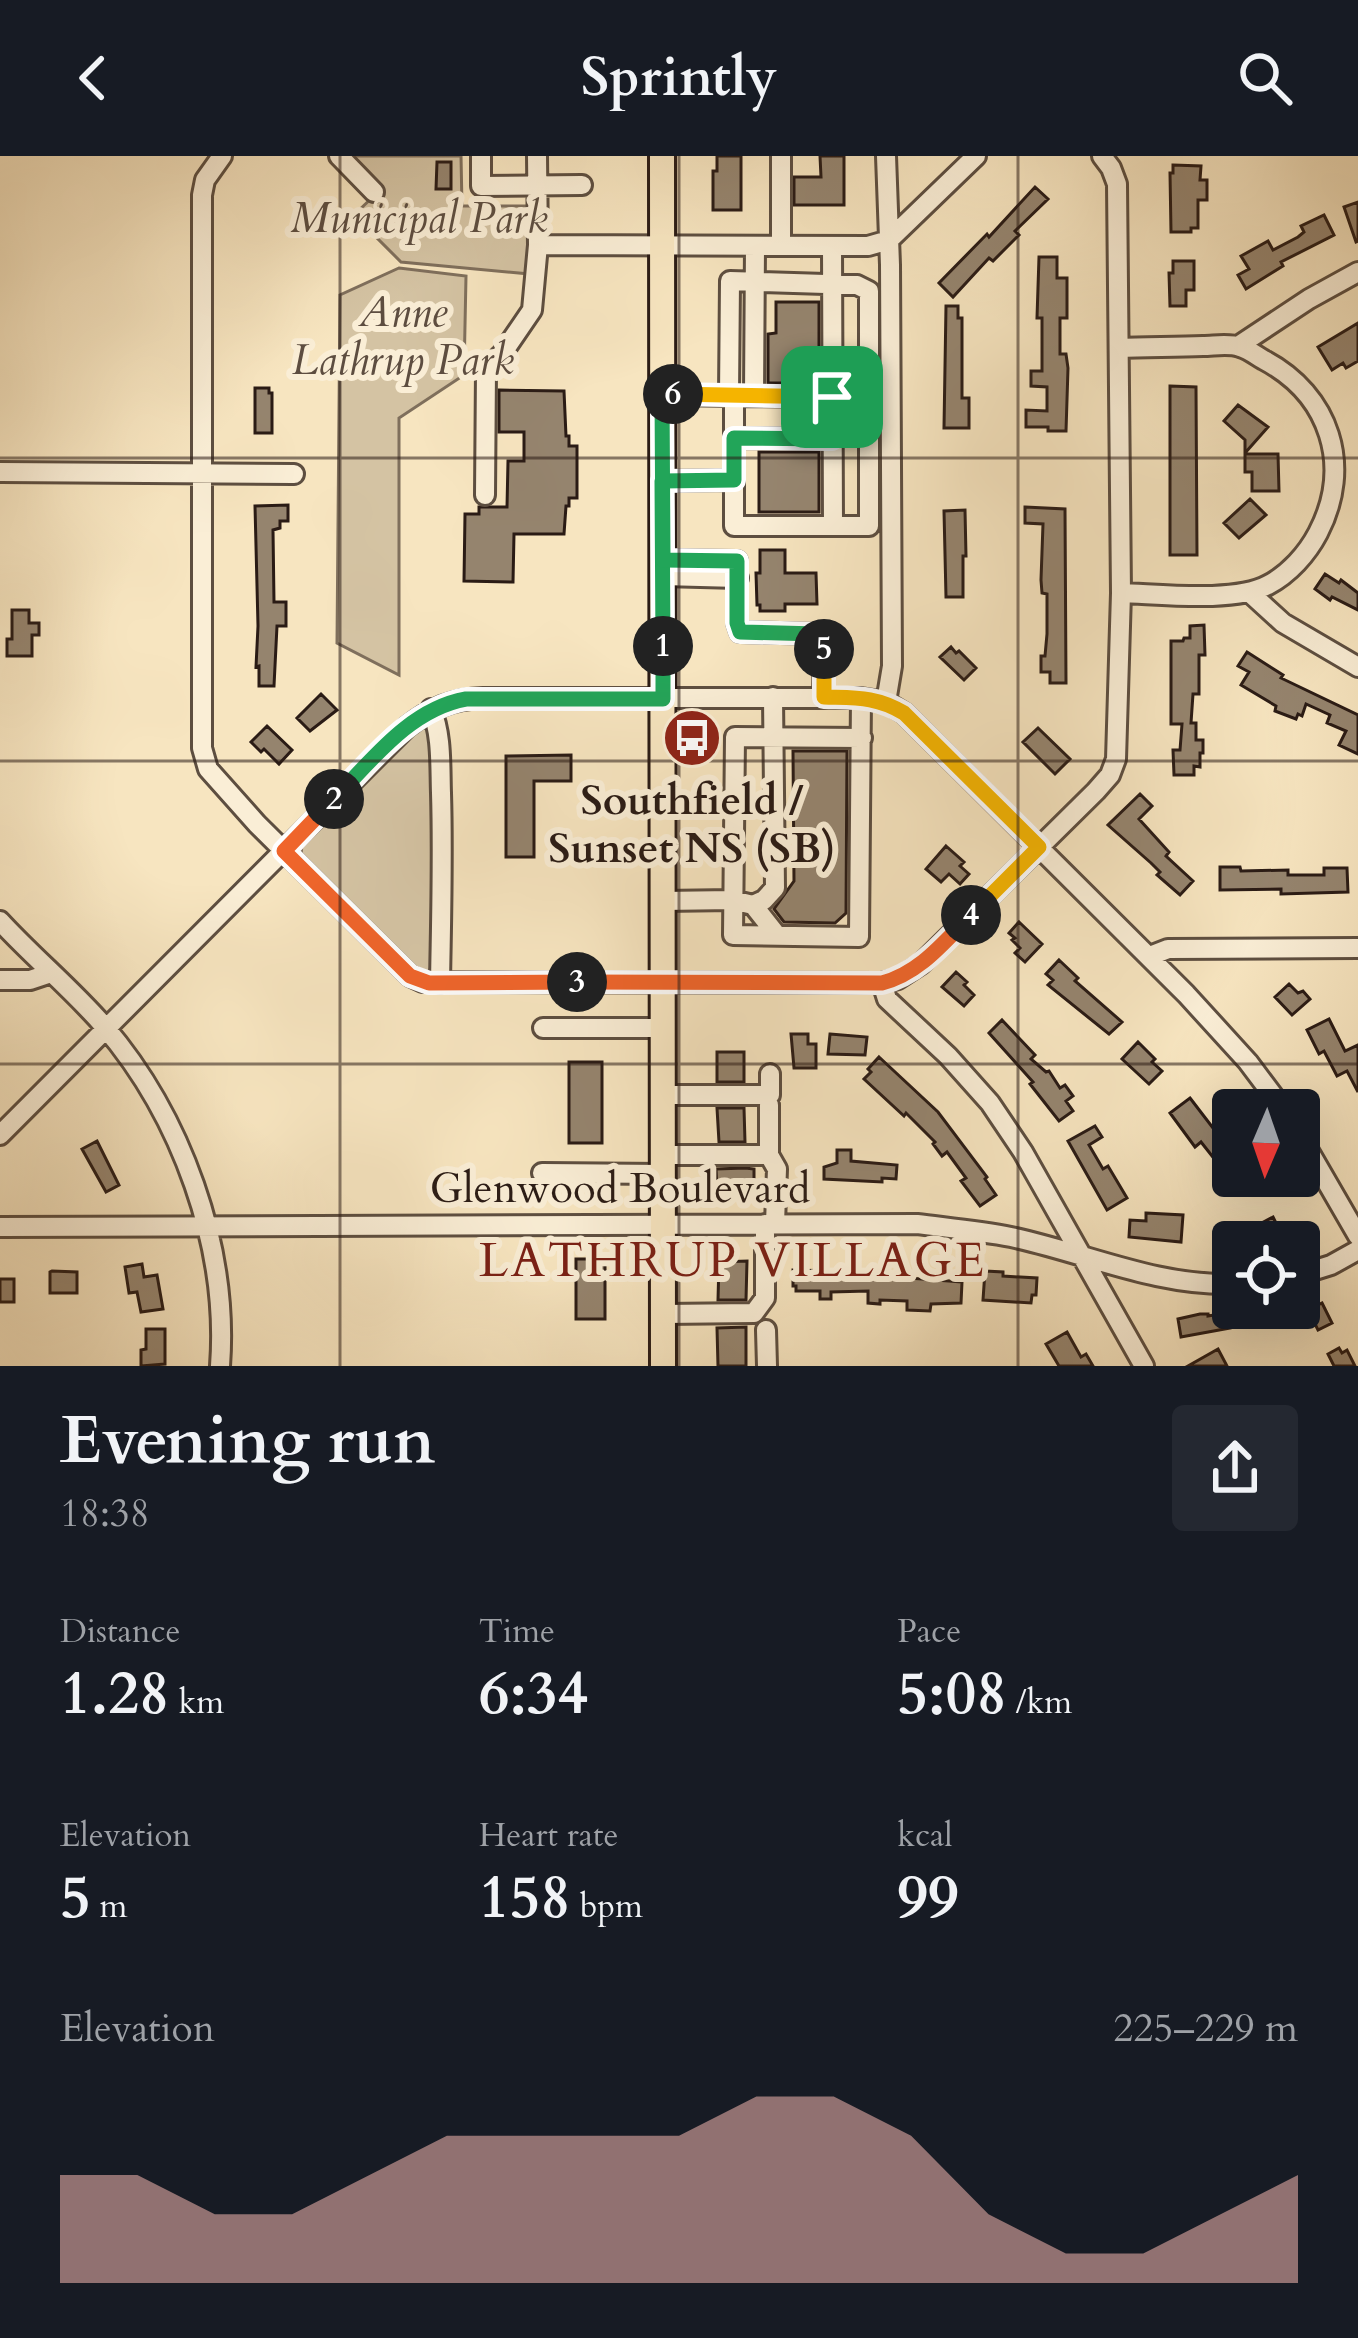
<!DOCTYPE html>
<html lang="en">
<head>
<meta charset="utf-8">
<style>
  :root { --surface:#171b24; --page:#242831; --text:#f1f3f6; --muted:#9ea1a6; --accent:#c59692 }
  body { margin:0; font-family:Cardo,serif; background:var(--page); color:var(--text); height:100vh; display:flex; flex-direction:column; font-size:45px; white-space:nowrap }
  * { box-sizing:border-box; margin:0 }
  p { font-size:39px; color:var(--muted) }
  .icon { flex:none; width:66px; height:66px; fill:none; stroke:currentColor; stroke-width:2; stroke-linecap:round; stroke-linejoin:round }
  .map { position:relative; height:1210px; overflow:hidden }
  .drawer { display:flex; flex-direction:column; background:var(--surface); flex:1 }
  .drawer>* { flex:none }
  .needle { width:78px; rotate:182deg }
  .tools { position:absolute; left:1212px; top:933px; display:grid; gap:24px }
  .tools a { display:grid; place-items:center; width:108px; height:108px; border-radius:12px; background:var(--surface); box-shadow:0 12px 48px #0002; font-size:60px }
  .pin { position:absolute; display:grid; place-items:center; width:102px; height:102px; color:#fff; margin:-51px; border-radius:24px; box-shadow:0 6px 18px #0006 }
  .km { position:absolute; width:60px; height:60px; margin:-30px; border-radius:50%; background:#222; color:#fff; font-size:33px; line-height:60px; text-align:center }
  .round { display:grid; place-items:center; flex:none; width:126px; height:126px; border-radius:12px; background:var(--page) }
  .summary { display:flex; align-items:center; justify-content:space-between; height:204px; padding:0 60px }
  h1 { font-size:66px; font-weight:800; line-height:90px }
  .figures { display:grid; grid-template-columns:repeat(3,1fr); gap:18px; height:204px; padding:12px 60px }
  .figures div { display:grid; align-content:center }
  .figures b { font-size:60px; font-weight:800 }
  .figures small { font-size:33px; font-weight:400 }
  .figures p { font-size:33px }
  .chart { height:336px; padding:24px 60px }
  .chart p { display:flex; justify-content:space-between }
  .chart svg { width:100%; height:216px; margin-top:12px; fill:var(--accent); opacity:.7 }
  header { display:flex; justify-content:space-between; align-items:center; height:156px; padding:0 60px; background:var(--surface); font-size:54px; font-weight:800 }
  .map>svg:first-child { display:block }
  .green { fill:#d4c3a3; stroke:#7f6f5c; stroke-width:3 }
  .building { fill:#95846e; stroke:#2a1b15; stroke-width:3 }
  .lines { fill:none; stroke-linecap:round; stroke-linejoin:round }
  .minor-casing { stroke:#5d4e40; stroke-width:24 }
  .major-casing { stroke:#2a1b15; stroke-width:30 }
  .minor { stroke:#faeed6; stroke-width:18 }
  .major { stroke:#f7e5c0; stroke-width:24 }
  .split-1-casing { stroke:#fff; stroke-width:24 }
  .split-2-casing { stroke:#fff; stroke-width:24 }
  .split-3-casing { stroke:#fff; stroke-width:24 }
  .split-4-casing { stroke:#fff; stroke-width:24 }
  .split-5-casing { stroke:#fff; stroke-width:24 }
  .split-6-casing { stroke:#fff; stroke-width:24 }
  .split-7-casing { stroke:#fff; stroke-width:24 }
  .split-1 { stroke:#22a559; stroke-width:15 }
  .split-2 { stroke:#22a559; stroke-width:15 }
  .split-3 { stroke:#f0652b; stroke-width:15 }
  .split-4 { stroke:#f0652b; stroke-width:15 }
  .split-5 { stroke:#f5b400; stroke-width:15 }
  .split-6 { stroke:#22a559; stroke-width:15 }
  .split-7 { stroke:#f5b400; stroke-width:15 }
  .grid { fill:none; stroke:#2a1b15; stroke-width:3; stroke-opacity:0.55 }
  .labels { text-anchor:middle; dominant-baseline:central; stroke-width:12; stroke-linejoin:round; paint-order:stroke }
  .park-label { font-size:42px; font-style:italic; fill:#5d4d40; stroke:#faeed6 }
  .poi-label { font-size:42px; font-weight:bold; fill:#2a1b15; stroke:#faeed6 }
  .street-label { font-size:42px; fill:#2a1b15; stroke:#faeed6 }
  .quarter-label { font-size:48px; letter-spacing:3px; fill:#7a1f14; stroke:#faeed6 }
</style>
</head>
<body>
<header><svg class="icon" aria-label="back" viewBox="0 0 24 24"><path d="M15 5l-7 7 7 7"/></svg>Sprintly<svg class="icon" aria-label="search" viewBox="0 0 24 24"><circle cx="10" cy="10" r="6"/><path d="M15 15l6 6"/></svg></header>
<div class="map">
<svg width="1358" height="1210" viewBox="0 0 1358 1210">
  <rect width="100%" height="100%" fill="#f7e5c0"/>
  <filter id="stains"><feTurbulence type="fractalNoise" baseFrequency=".00167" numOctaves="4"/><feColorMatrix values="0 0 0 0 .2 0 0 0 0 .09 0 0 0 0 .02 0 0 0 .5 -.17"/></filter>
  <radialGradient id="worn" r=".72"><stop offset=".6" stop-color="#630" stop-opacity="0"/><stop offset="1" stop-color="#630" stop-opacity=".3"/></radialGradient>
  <path class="green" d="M347,0H461L462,50H530V118L401,106L354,59L379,35Z
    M399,112L466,120L464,219L399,262V519L337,487L340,139Z
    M420,571L427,573L431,586L432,808L428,818L414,814L301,699L302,688Z"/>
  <path class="building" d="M717,0H741V54H713V15H717Z
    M820,0H844V49H794V21H821Z
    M437,6H451V33H436Z
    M1173,9L1201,10L1200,24H1207V44H1198V72H1191V76H1171L1170,17H1173Z
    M1035,31L1048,43L1015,75L1019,79L993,105L989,102L953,141L939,127L987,78L989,81Z
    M1358,46V85L1356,86L1344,51Z
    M1324,59L1334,79L1281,106L1283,110L1246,133L1238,119L1249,113L1241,100L1268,85L1273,94L1298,81L1304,76L1301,70Z
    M1039,101H1057V122H1067V162H1060V198H1066L1068,212L1066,275H1048V271H1026V254L1047,255V231L1031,230V215H1042V162H1037Z
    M1173,105H1194V134H1186V150H1170L1169,117H1173Z
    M776,146H819V227H768V178L776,177Z
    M946,150H958V162H962V242H969V272H944Z
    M1358,167V205L1346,212L1343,207L1332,214L1318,191Z
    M1170,230L1196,231L1197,399H1170Z
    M255,232H269V237H272V277H255Z
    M499,234L564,235L566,280H569V290H577V342H569V350H566L564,378H514L513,426L464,425L465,358H479V351H507L508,305H524V276H499Z
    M1238,249L1268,271L1245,297V284L1224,265Z
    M759,296H819V356H759Z
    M1245,298H1278L1279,335H1252V316H1245Z
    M1250,343L1266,359L1239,382L1224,367Z
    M288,349V365H280V372L273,374L274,446H286V470H277L274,530H259V510L256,511L258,470L255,350Z
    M1025,351L1065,353L1066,527H1050V516H1041V500H1045L1047,478V438L1042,437L1041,424L1043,368L1025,367Z
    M965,354L966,400H963V441H946L944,355Z
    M760,394H785V417H816L817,448H785V455H760V449H757L756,417H760Z
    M1325,418L1339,427L1341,424L1358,437V454L1332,441L1330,444L1315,433Z
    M12,454H29V467H39V479H32V500H7V483H12Z
    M1204,469L1205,499H1199V538H1193L1191,567H1196V584H1203V597H1200V611L1194,610V619H1174L1173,594H1180L1182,568H1171V485H1183L1184,482H1190V470Z
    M951,491L956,497L959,495L976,512L964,524L940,501Z
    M1247,496L1283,519L1281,522L1358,559V598L1339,589L1346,575L1327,567L1330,559L1306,548L1302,560L1298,558L1296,563L1275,555L1276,550L1241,529L1249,516L1238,510Z
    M321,538L337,554L310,575L297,562Z
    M267,570L292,594L279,608L264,593L261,596L251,586Z
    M1038,572L1070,603L1055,618L1023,586Z
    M793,595H847L846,757L835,767L784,766L774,753L794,725Z
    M571,599V625H534V701H506V600Z
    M1140,638L1152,650L1139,663L1169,696L1166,700L1193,725L1180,739L1157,719L1160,716L1151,707L1108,669Z
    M946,690L964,706L960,710L969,718L960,728L949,718L941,726L926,713Z
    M1220,711H1240L1241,715L1288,714V719H1324V712H1347L1348,736L1281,738V733L1220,734Z
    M1019,766L1042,788L1025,806L1015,797L1020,792L1012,784L1015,782L1009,777Z
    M1059,804L1078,822L1075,825L1122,866L1109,878L1048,829L1053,824L1046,818Z
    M956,816L967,826L964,829L974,839L964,850L942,831Z
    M1289,828L1298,837L1303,835L1310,843L1292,859L1275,841Z
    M1329,863L1345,895L1358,889V936L1347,915L1337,920L1324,895L1319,898L1307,874Z
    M1002,864L1035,899L1031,903L1046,916L1049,915L1060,932L1065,929L1073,940L1066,945L1073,955L1059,965L1030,928L1033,926L989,877Z
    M791,878H808V888H816V912H794Z
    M830,878L867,881L865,899L828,898Z
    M1138,886L1155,903L1152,906L1162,915L1149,928L1122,903Z
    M717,896H744V926H717Z
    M879,901L938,956L987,1021L985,1023L996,1039L980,1050L961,1025L966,1022L947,996L942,1000L933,988L935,986L906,957L904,960L864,923L871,916L868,913Z
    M569,906H602V987H569Z
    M1190,942L1233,998V1020H1254L1238,1033L1201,986L1195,991L1170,957Z
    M717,952H744L745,986H719Z
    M1095,970L1102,981L1089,989L1103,1013L1108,1010L1127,1042L1107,1054L1068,985Z
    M97,985L119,1029L106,1036L82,993Z
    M837,994H851V1005L897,1009L896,1023L882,1022V1026L824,1023V1011L837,1007Z
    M745,1012L754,1013V1033L717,1034L716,1013Z
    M1146,1057L1183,1059L1181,1086L1129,1081L1130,1064L1146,1065Z
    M1273,1061L1281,1077L1278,1078L1281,1083L1275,1086H1262L1254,1071Z
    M576,1103H605V1163H576Z
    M747,1105L746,1144H718L719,1106Z
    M142,1108L144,1121L157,1119L163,1153L141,1156L137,1136L129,1137L125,1111Z
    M793,1114L882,1116L881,1120L962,1126L961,1147L931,1148L930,1155L907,1154V1145L880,1144V1148L868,1147V1135L831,1136V1143H820V1135H796V1130H793Z
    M52,1115L77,1116V1137H50V1116Z
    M985,1115L1003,1116V1120L1037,1122L1036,1139H1032L1031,1147L983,1144Z
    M0,1123H14V1146H0Z
    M1322,1147L1332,1167L1318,1174L1308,1154Z
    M1227,1157L1230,1172L1181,1181L1178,1163L1200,1158H1208V1160Z
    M746,1171V1210H718L717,1172Z
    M146,1173H165V1208L141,1210V1194L146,1193Z
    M1067,1176L1081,1201L1086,1198L1093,1210H1059L1046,1188Z
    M1339,1192L1342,1197L1347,1194L1355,1210H1334L1328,1198Z
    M1218,1193L1227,1210H1188Z"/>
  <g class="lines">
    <defs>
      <path id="minor" d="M222,0L205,24L202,39V592L208,613L257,668L410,820L423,826L882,827L898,823L921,808L1096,635L1110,619L1116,603L1121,437L1117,28L1111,12L1102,0
        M339,0L374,36
        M481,0V30L582,29
        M886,0L890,109L892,510L886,546
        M538,89L868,90L889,84L976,0
        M781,90V0
        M832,90L833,370
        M1238,190L1309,143L1358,116
        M1119,192C1147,191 1175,191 1203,190C1214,190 1229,187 1240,191C1248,193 1257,200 1264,204C1330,239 1353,310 1318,377C1307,398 1289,418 1268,429C1235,447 1159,438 1121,437
        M662,239L832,241
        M729,239L730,125L857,129L869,135V370H734V239
        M754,239L755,90
        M734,282L832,283
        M0,316L294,318
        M662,325L734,324
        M485,339L486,214L502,198L532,154L538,89L537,0
        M663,404L737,405V467L740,476L817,478L824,484L823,541
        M663,420L738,422
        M1249,436L1283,467L1358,511
        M861,542L859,781L733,779L735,581L862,582
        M431,553C442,578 440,610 441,637C443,700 441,764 440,827
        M663,745L732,744L753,749L776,778
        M753,749L764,744L775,732L773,541
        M0,765C33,801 72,833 104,870C181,960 229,1090 220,1210
        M1150,800L1168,793L1358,792
        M0,824H30L51,817
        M882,827L887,843L948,900L990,947L1023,996L1144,1210
        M543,872H663
        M663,939H770V918
        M769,949V999L777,1013L775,1067
        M1299,978L1358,1080
        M0,979L407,571C431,552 452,543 483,542H861L886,546L904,557L1186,838L1248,906L1284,954
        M663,999H769
        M542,1017L663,1018
        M0,1071L917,1068C948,1072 980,1075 1011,1081C1086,1097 1155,1130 1233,1128
        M1299,1119L1331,1109L1358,1094
        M664,1158L754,1157L765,1142V1068
        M766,1174L767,1210"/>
      <path id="major" d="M662,0L663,1210"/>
    </defs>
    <use href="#minor" class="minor-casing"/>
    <use href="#major" class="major-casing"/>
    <use href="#minor" class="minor"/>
    <use href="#major" class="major"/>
  </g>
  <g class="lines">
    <defs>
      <path id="split-1" d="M663,490L662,325L734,324V282L832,283V241"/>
      <path id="split-2" d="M334,643C372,604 410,553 466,543H663V490"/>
      <path id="split-3" d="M334,643L284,695L410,820L429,827L577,826"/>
      <path id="split-4" d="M577,826L882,827C920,817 944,786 971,759"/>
      <path id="split-5" d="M824,493V541C855,542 876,540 904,557L1039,691L971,759"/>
      <path id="split-6" d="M673,238H662L663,404L737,405V467L740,476L817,478L824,484V493"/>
      <path id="split-7" d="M673,238L832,241"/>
    </defs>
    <use href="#split-1" class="split-1-casing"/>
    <use href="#split-2" class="split-2-casing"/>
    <use href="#split-3" class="split-3-casing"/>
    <use href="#split-4" class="split-4-casing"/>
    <use href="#split-5" class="split-5-casing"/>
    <use href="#split-6" class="split-6-casing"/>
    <use href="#split-7" class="split-7-casing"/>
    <use href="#split-1" class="split-1"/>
    <use href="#split-2" class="split-2"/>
    <use href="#split-3" class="split-3"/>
    <use href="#split-4" class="split-4"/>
    <use href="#split-5" class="split-5"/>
    <use href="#split-6" class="split-6"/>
    <use href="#split-7" class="split-7"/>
  </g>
  <path class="grid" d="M340,0V1210M679,0V1210M1018,0V1210M0,302H1358M0,605H1358M0,908H1358"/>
  <defs>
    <symbol id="bus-disc" viewBox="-11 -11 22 22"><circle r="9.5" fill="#8f2418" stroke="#faeed6"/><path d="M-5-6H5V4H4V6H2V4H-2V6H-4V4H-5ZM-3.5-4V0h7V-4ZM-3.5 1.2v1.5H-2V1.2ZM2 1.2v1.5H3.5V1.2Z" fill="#fff"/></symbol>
  </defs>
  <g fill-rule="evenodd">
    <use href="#bus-disc" x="659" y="549" width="66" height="66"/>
  </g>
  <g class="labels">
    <g class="park-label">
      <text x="419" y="62">Municipal Park</text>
      <text x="403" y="156">Anne<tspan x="403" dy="48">Lathrup Park</tspan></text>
    </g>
    <g class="poi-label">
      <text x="692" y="644">Southfield /<tspan x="692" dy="48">Sunset NS (SB)</tspan></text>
    </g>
    <g class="street-label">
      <text x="620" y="1032">Glenwood Boulevard</text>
    </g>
    <g class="quarter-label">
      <text x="733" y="1104">LATHRUP VILLAGE</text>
    </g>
  </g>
  <rect width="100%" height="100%" filter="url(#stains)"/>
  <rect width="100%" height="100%" fill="url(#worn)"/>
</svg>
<div class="tools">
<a><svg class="needle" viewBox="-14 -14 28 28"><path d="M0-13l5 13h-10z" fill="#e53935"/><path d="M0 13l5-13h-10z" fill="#9ea1a6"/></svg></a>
<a><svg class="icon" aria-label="locate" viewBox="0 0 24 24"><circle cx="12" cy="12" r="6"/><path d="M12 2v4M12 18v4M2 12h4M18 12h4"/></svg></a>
</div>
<div class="pin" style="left:832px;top:241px;background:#1e9e55"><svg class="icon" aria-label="arrive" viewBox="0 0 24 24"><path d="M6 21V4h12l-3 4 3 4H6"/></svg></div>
<b class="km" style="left:663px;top:490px">1</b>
<b class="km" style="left:334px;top:643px">2</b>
<b class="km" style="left:577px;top:826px">3</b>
<b class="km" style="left:971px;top:759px">4</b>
<b class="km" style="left:824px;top:493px">5</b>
<b class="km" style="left:673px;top:238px">6</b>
</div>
<section class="drawer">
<div class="summary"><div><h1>Evening run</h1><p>18:38</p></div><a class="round"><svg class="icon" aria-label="share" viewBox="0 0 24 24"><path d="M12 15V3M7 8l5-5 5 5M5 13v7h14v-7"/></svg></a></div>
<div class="figures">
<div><p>Distance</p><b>1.28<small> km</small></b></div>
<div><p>Time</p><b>6:34</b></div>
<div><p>Pace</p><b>5:08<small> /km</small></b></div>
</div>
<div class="figures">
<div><p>Elevation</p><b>5<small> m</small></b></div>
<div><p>Heart rate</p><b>158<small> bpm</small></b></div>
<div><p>kcal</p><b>99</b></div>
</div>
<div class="chart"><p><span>Elevation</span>225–229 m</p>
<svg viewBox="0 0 160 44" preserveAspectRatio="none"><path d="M0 44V22L10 22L20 30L30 30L40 22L50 14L60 14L70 14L80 14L90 6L100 6L110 14L120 30L130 38L140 38L150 30L160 22V44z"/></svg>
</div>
</section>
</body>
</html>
